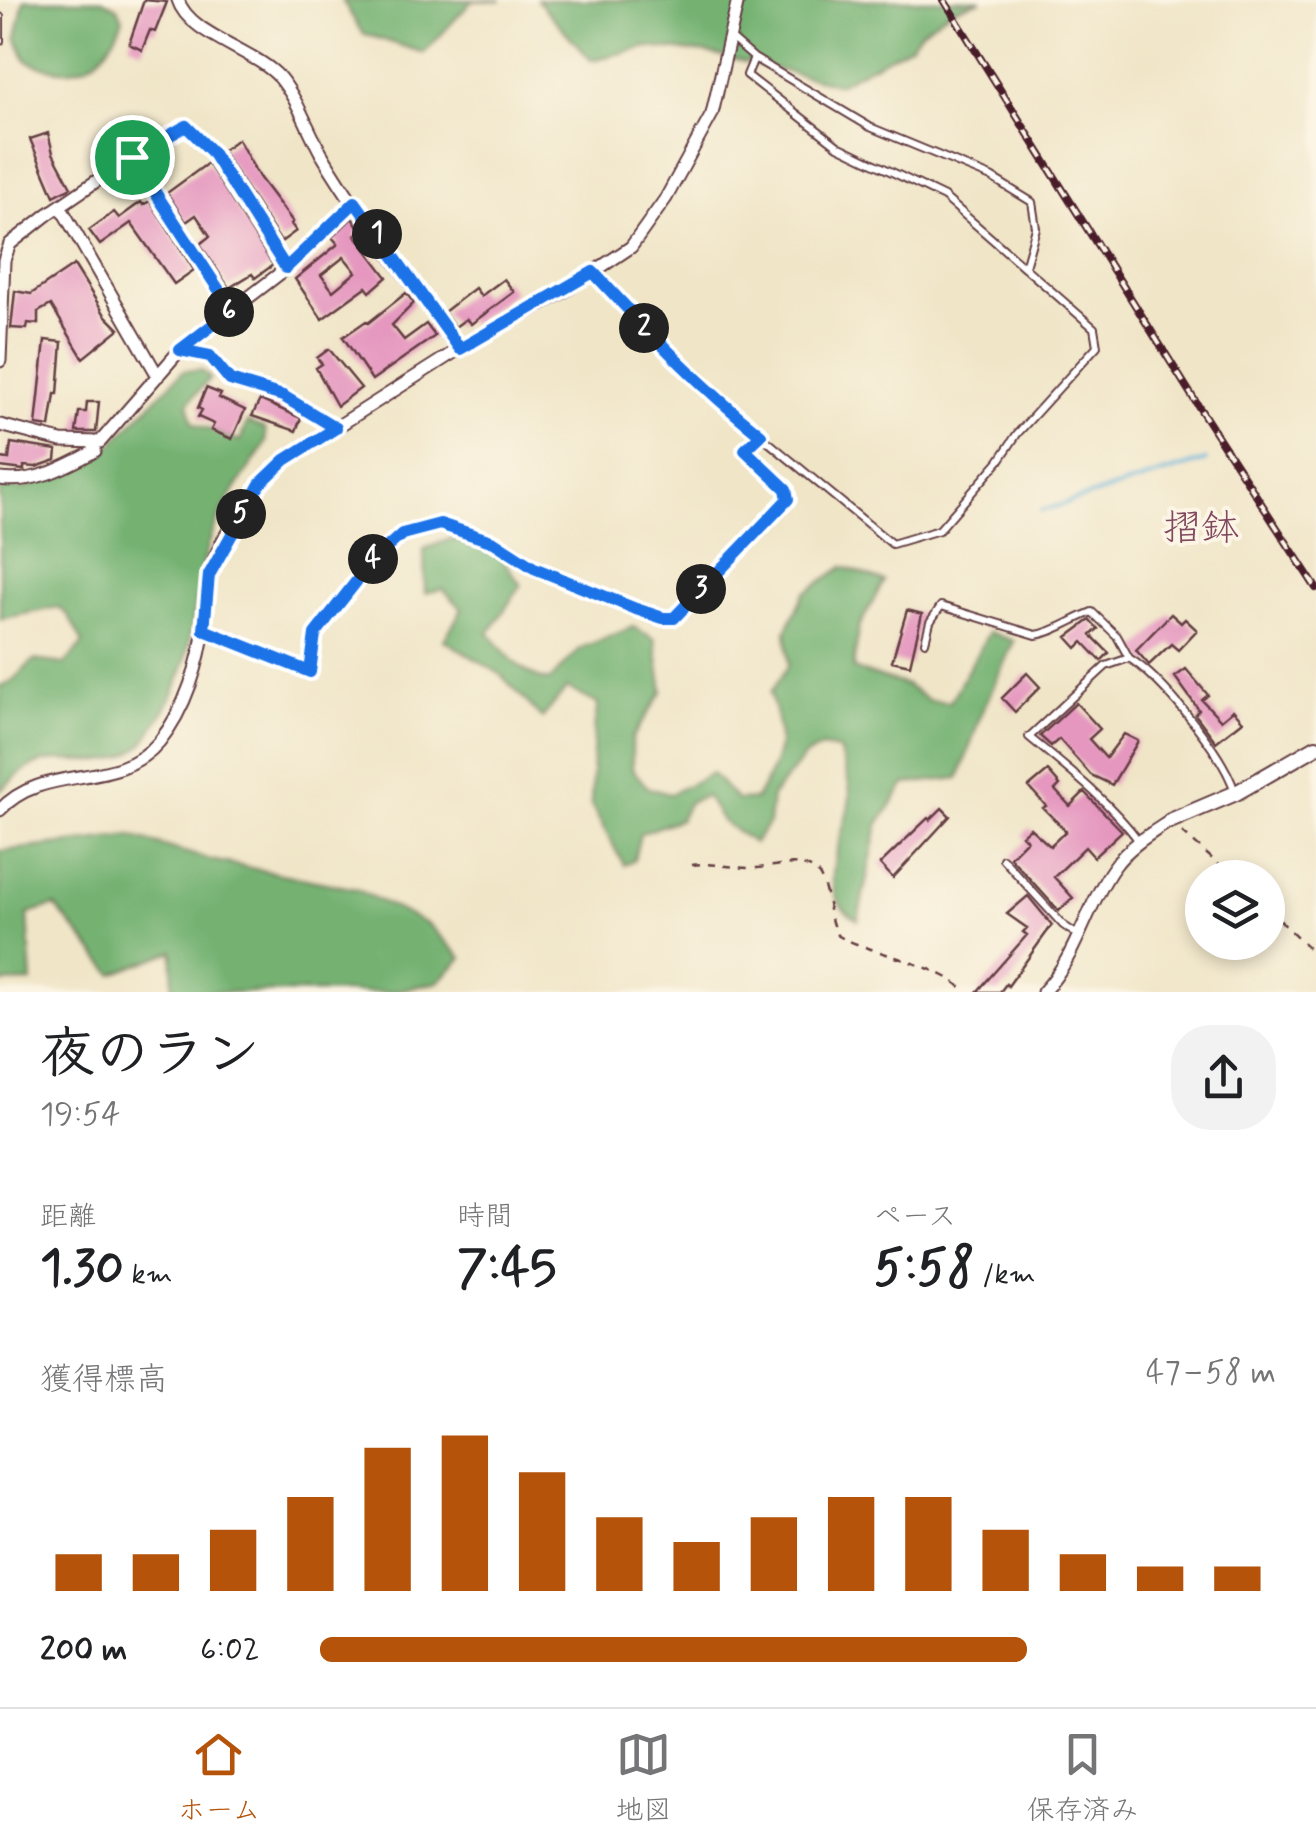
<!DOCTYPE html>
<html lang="ja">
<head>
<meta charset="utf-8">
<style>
  :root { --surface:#fff; --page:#f2f2f2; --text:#202124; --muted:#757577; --line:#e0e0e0; --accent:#b45309 }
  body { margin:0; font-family:Mynerve,"Klee One",sans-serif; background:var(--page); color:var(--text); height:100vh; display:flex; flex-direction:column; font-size:38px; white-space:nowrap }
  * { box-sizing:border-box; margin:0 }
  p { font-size:32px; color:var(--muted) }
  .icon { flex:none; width:55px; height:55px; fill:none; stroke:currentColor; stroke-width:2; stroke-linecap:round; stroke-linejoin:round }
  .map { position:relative; height:992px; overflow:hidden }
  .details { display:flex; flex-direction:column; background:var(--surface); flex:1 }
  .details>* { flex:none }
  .fabs { position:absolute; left:1185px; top:860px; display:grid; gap:20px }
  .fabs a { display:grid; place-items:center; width:100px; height:100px; border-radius:50%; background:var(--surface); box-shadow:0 5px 15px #0003; font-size:50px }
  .pin { position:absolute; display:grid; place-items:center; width:85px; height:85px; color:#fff; margin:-42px; border:5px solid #fff; border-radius:50%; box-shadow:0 2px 10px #0007 }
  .km { position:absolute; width:50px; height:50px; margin:-25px; border-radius:50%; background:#222; color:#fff; font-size:28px; line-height:50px; text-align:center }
  .round { display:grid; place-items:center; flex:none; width:105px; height:105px; border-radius:40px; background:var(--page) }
  .summary { display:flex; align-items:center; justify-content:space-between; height:170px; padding:0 40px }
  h1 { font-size:55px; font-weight:800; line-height:75px }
  .figures { display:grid; grid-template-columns:repeat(3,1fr); gap:15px; height:170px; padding:10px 40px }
  .figures div { display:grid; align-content:center }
  .figures b { font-size:50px; font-weight:800 }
  .figures small { font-size:28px; font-weight:400 }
  .figures p { font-size:28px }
  .chart { height:280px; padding:20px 40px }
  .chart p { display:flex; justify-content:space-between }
  .chart svg { width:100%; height:180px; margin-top:10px; stroke:var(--accent); stroke-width:6 }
  ul { padding:0 40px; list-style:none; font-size:32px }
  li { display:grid; grid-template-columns:160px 120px 1fr; align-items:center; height:75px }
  li i { height:25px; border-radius:12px; background:var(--accent) }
  .menu { display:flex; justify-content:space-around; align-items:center; height:140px; border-top:2px solid var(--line); background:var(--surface); font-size:28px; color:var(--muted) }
  .menu a { display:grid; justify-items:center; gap:5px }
  .menu .selected { color:var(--accent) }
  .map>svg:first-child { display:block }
  .forest { fill:#75b272; stroke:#60684e; stroke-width:2.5 }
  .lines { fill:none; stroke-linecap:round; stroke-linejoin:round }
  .stream { stroke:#5bb0d7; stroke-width:4 }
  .building { fill:#e597bf; fill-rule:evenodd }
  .service-casing { stroke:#633d42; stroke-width:10 }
  .minor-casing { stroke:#633d42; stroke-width:15 }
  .tertiary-casing { stroke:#633d42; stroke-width:18 }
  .path { stroke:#633d42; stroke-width:2.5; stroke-dasharray:8 8; stroke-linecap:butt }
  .service { stroke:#fff; stroke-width:6 }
  .minor { stroke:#fff; stroke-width:11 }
  .tertiary { stroke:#fff; stroke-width:14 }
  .rail-casing { stroke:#4a1f2b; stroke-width:8 }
  .rail { stroke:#fcf5e5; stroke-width:4; stroke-dasharray:11; stroke-linecap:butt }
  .route-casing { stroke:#fff; stroke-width:20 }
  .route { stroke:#1a73e8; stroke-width:12 }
  .labels { text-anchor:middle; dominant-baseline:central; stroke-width:8; stroke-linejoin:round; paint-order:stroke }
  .neighbourhood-label { font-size:38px; fill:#80495f; stroke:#fcf5e5 }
</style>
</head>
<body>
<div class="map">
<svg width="1316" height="992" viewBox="0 0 1316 992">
  <rect width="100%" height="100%" fill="#fcf5e5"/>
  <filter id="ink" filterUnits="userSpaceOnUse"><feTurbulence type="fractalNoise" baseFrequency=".01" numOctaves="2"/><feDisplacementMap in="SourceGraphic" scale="20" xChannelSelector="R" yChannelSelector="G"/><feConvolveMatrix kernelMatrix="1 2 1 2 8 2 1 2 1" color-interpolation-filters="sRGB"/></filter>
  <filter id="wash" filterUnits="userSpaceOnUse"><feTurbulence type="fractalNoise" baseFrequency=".0048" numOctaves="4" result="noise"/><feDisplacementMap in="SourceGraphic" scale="40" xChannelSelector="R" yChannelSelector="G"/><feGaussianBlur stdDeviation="2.25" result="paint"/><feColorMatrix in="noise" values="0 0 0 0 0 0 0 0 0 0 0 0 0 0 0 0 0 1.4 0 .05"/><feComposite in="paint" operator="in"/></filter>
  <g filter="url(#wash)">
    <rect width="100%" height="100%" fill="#f0e5c7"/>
    <path class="forest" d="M24,0H102L117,7L123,19C104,67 74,83 26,60L16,37Z
      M342,0H502L472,1L424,53L362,33Z
      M537,0H982L953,9L921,31L911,45L838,84L707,53L648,47L591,60Z
      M201,370L210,378L188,403L193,423L240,441L247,422L265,429L266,442C250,469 226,498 215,527C187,595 202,657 157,722C152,730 147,741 139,747C103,776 64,749 30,767C19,772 9,783 0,791V686L12,681L34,660L65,664L83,643L68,615L58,607L0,619V486L23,489L101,455L183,371Z
      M453,538L501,557L521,585L489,633C505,654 523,676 549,681L581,648L633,627L655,639L663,691L632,738V769L648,788L670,794L712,773L737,800L756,799C782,753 785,744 770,693L789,665L786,631L804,593L843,567L884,581L859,627L853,669L906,685L928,700L950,702L989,632L1014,641L981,714L959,778L905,784L878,825L858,920C809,893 846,838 850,797C851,782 843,764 839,750L822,747L804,757L772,796L769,823L754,843L723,822L706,796L689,802L680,819L640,834L634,860L624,865L591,805L594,729L598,704L567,688L542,718L500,674L444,640L462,609L443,589L425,593L424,549Z
      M131,836L211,860L356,889L429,925L462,958L438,982L389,992H172L173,951L113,974L55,906L28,914L32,982L0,983V851Z"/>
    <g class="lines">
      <path class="stream" d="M1041,511L1206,460"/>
    </g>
    <g id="blocks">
      <path class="building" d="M144,0L167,2L155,32L150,30L142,50L129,44Z
        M48,133L53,153L71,187L54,196L30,139Z
        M238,139L259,177L293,222L291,224L296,231L281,242L222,151Z
        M208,163L273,265L255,278L252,274L229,288L200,244L210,236L196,215L186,222L167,193Z
        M150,201L194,270L174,284L131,223L100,245L89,230L114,212L119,218L141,202L143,205Z
        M352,218L360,230L355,235L387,277L370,292L366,287L322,319L295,279L338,244L332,237ZM344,257L356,272L333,291L321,275Z
        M74,265L105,315L119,329L83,358L51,305L38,312V324L28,323L27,329L11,328L15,291L31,294Z
        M504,279L514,292L471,324L466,319L455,327L444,312L475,288L481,296Z
        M406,293L414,303L392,325L404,340L426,324L435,336L372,380L343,337L366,321L368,323Z
        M45,340L62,342L58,394H55L50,427L36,425Z
        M329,349L361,388L337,406L316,368L322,364L317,358Z
        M206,388L221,394L219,398L245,410L232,439L211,430L214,424L198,417L202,410L198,408Z
        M260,400L301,418L296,431L252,416Z
        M87,402H99L96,432H76L79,412H86Z
        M11,443L57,450L56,460L36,467L24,466V470L0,467V458L9,459Z
        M907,610L922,614L910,665L892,661Z
        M1171,614L1181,623L1185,619L1197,630L1178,650L1171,644L1149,665L1136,650Z
        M1090,620L1098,629L1091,635L1109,653L1101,661L1083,642L1077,648L1067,637Z
        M1186,669L1208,695L1202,700L1221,720L1233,710L1243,721L1216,742L1195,714L1199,710L1175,677Z
        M1027,673L1040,687L1015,712L1002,698Z
        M1076,703L1100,729L1089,739L1106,758L1124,734L1138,741L1112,785L1091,775L1059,739L1051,746L1040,736Z
        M1048,771L1060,785L1055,790L1070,806L1084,792L1122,831L1094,857L1085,847L1054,877L1073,898L1059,911L1010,857L1027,840L1022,835L1030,828L1050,846L1066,831L1043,808L1046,806L1029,787Z
        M942,808L950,816L893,878L880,864L928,818L930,820Z
        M1028,896L1052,925L1008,986L1006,984L1000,992H977L1027,935L1023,932L1027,928L1007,914Z"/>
    </g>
  </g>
  <g filter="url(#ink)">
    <use href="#blocks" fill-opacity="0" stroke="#633d42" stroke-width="2.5"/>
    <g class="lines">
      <defs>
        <path id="service" d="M0,17V41
          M731,38L754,58L870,127L991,177L1032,202L1036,228L1025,267
          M594,273L665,351L715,398L892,544L939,530L999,461L1017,434L1097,346L1094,328L944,197L838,146L747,75L754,58
          M205,631L310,672L315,635L342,595L373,559L402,534L440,524L494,542L534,568L636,609L663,618H674L788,499L786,489L745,451L761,435
          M925,642L930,622L941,606L1036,635C1056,632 1073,619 1092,612L1117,636L1129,658
          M1139,841C1108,800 1069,770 1029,737L1106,666L1129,658C1162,678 1224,755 1235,792
          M1003,859L1063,925L1079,936"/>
        <path id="minor" d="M178,0C189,35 254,49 280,78C298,100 307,128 321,153C361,221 414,285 459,349
          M132,157L232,310
          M60,206L158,376
          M180,350L210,356L230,380L283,395L336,429
          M0,361L4,260L10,244L48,214L142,150L186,126L212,152L287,268
          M0,425L61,441L100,442L180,350L287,268L355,202
          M0,479C35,484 65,467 95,451L93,443
          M0,810C44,762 117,792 159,742C186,709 200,662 205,621C207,606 205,589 209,575C219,536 256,487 285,460L459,349L562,293L631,247L666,198L712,114L738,0
          M1043,992C1077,957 1086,906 1114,867C1128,847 1150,834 1170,821"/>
        <path id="tertiary" d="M1170,821L1236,793L1316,747"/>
      </defs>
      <use href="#service" class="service-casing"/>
      <use href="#minor" class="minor-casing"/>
      <use href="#tertiary" class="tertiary-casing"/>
      <path class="path" d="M1182,832L1234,878
        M692,865C715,862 735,869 757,868C776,867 813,855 822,881C829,899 828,917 837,935C865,952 950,967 964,992
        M1268,909L1316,955"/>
      <use href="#service" class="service"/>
      <use href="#minor" class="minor"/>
      <use href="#tertiary" class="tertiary"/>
      <defs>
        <path id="rail" d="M944,0L1202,412L1316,588"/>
      </defs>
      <use href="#rail" class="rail-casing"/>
      <use href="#rail" class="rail"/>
    </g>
  </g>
  <g class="lines" filter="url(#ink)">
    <defs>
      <path id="route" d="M186,126L212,152L286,268L355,202L460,349L593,272C647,330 699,386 761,435L745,450L786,489L788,499L674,618H663L636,609L534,568L494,542L440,524L402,534L374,559L315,634L310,672L204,630L209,575L260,484L285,460L336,428L283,396L230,380L210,356L180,350L232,310L132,157Z"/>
    </defs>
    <use href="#route" class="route-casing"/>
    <use href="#route" class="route"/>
  </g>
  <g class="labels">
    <g class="neighbourhood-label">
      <text x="1201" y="529">摺鉢</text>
    </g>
  </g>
</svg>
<div class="fabs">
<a><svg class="icon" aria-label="layers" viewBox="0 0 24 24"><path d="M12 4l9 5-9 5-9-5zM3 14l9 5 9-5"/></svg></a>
</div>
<div class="pin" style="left:132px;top:157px;background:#1e9e55"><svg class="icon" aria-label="arrive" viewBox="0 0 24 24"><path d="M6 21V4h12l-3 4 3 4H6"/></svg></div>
<b class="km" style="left:377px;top:234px">1</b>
<b class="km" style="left:644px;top:328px">2</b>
<b class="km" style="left:701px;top:589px">3</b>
<b class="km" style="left:373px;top:559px">4</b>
<b class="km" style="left:241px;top:514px">5</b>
<b class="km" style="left:229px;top:312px">6</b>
</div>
<section class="details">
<div class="summary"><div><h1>夜のラン</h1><p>19:54</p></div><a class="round"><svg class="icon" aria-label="share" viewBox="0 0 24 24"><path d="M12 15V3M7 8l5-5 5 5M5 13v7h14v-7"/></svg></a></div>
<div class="figures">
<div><p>距離</p><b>1.30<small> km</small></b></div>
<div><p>時間</p><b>7:45</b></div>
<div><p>ペース</p><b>5:58<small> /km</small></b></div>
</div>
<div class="chart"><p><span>獲得標高</span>47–58 m</p>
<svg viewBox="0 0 160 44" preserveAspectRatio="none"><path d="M5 44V35M15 44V35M25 44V29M35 44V21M45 44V9M55 44V6M65 44V15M75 44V26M85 44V32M95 44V26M105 44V21M115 44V21M125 44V29M135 44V35M145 44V38M155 44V38"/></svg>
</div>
<ul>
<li><b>200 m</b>6:02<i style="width:74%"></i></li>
</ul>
</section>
<nav class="menu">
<a class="selected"><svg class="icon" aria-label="home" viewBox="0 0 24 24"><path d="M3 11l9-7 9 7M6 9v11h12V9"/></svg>ホーム</a>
<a><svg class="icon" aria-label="map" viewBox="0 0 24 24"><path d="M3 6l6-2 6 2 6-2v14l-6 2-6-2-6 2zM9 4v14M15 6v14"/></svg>地図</a>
<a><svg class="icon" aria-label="saved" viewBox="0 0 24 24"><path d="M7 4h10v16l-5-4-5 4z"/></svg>保存済み</a>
</nav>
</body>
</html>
